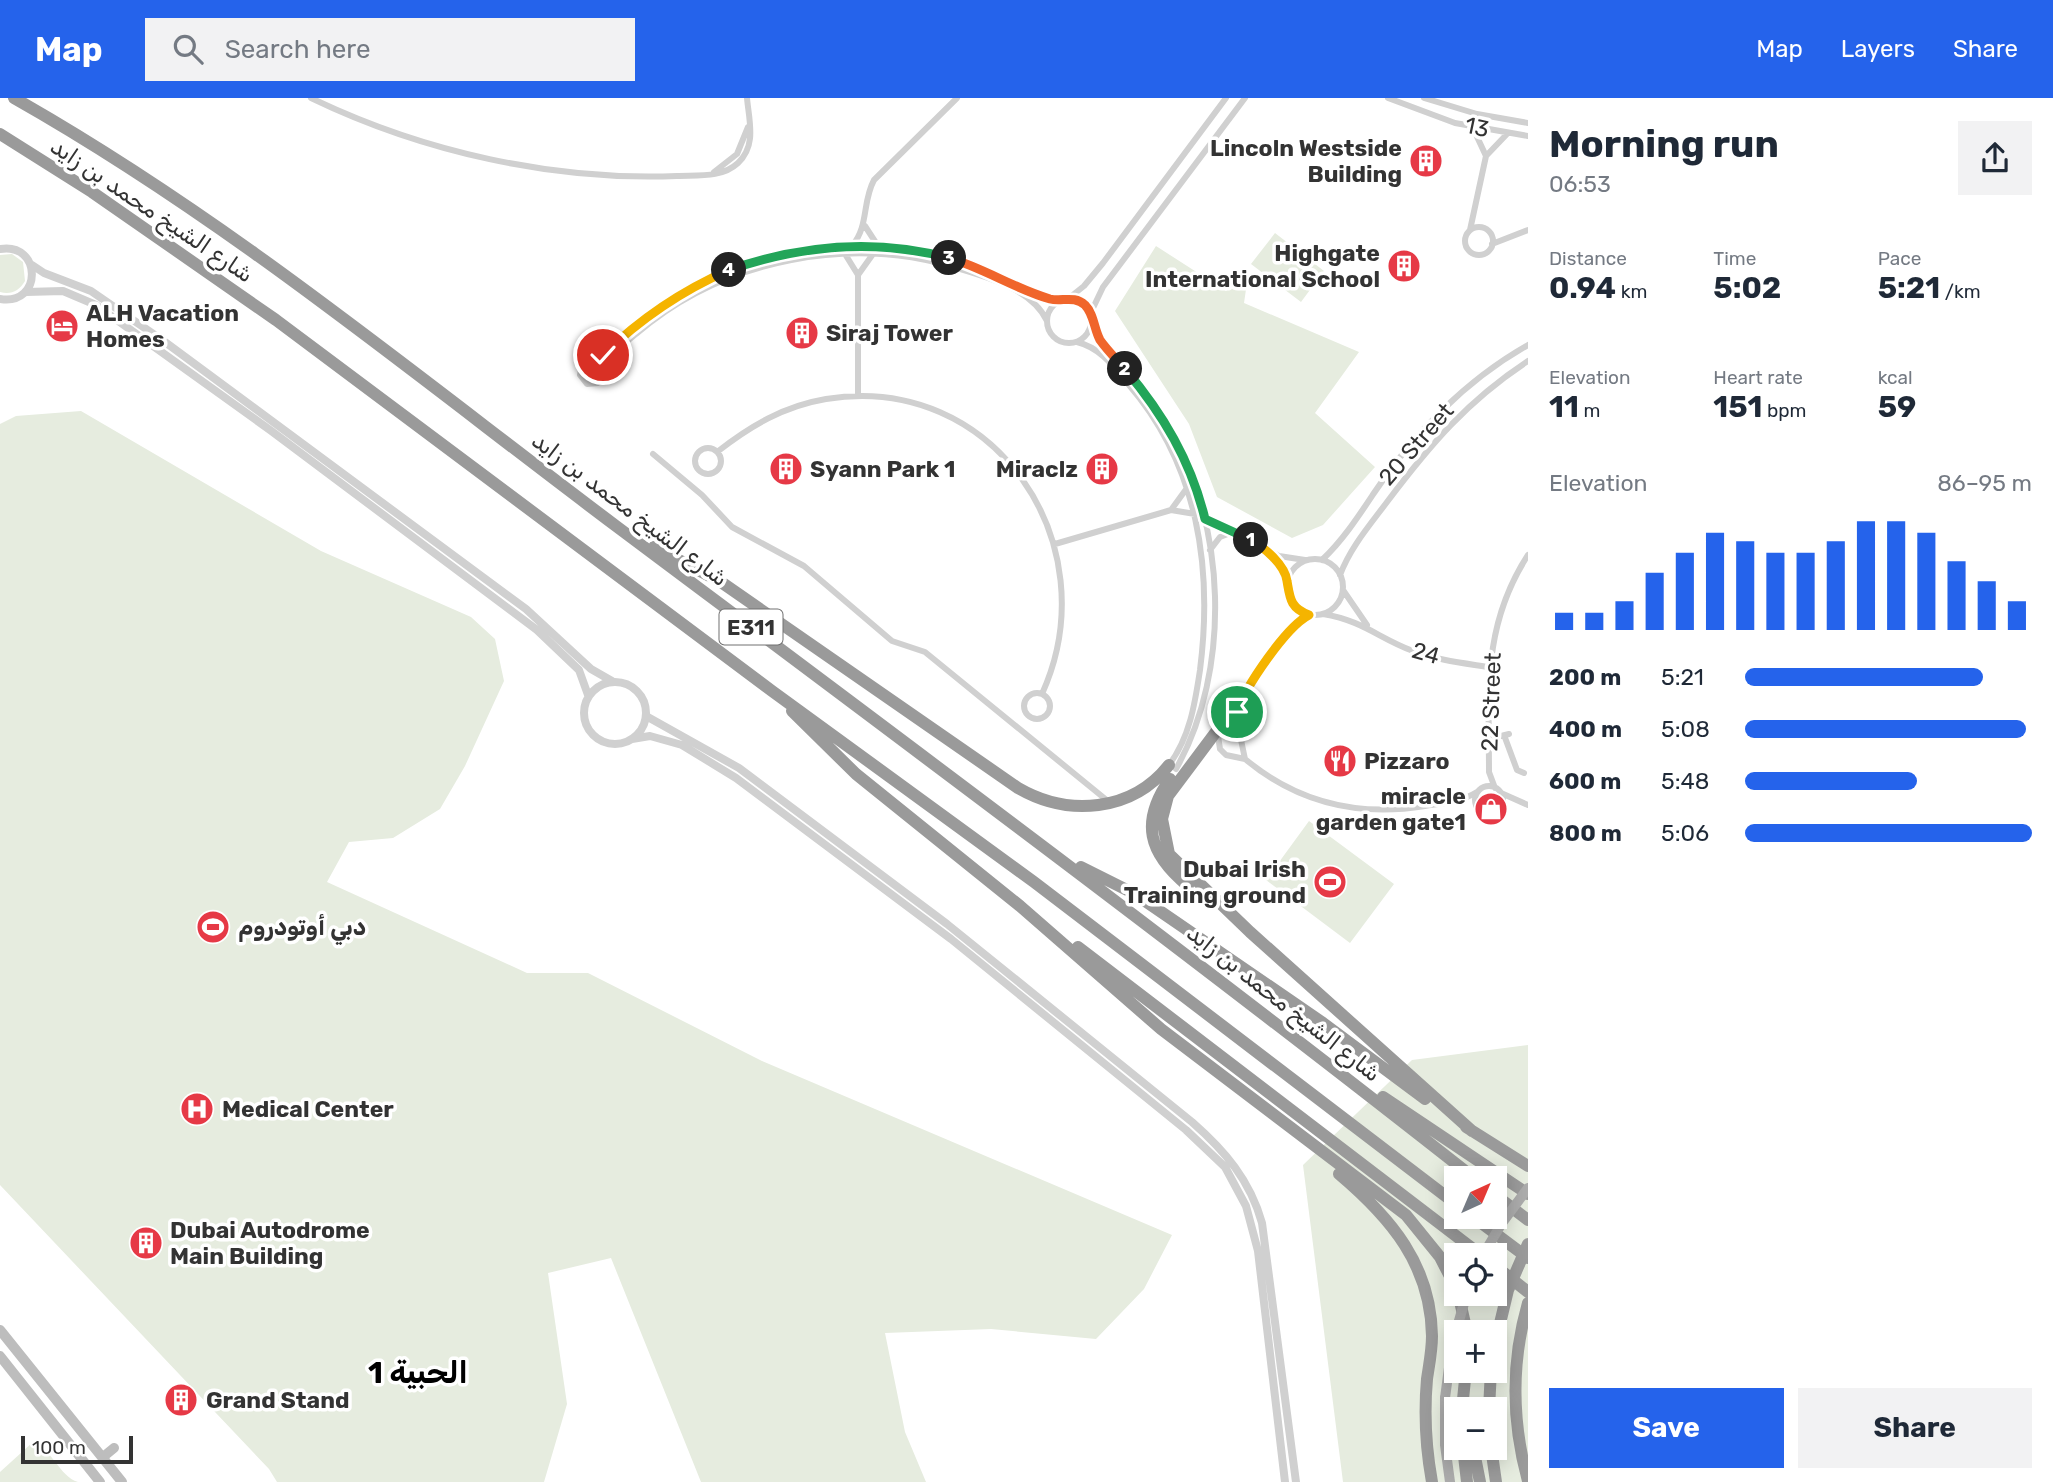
<!DOCTYPE html>
<html lang="en">
<head>
<meta charset="utf-8">
<style>
  :root { --surface:#fff; --page:#f2f2f3; --text:#1f2937; --muted:#747a83; --accent:#2563eb }
  body { margin:0; font-family:Rubik,"Noto Sans Arabic",sans-serif; background:var(--page); color:var(--text); height:100vh; display:flex; flex-direction:column; font-size:26px; white-space:nowrap }
  * { box-sizing:border-box; margin:0 }
  p { font-size:23px; color:var(--muted) }
  .icon { flex:none; width:38px; height:38px; fill:none; stroke:currentColor; stroke-width:2; stroke-linecap:round; stroke-linejoin:round }
  .map { position:relative; flex:1; overflow:hidden }
  .panel { display:flex; flex-direction:column; background:var(--surface); width:525px }
  .panel>* { flex:none }
  .needle { width:46px; rotate:44deg }
  .tools { position:absolute; left:1444px; top:1068px; display:grid; gap:14px }
  .tools a { display:grid; place-items:center; width:63px; height:63px; border-radius:0px; background:var(--surface); box-shadow:0 4px 18px #0003; font-size:35px }
  .scale { position:absolute; left:21px; bottom:18px; width:112px; box-sizing:border-box; padding-left:7px; border:4px solid #333; border-top:0; font-size:19px; line-height:24px; white-space:nowrap; color:#333; -webkit-text-stroke:5px #fff; paint-order:stroke }
  .pin { position:absolute; display:grid; place-items:center; width:60px; height:60px; color:#fff; margin:-30px; border:4px solid #fff; border-radius:50%; box-shadow:0 2px 7px #0007 }
  .km { position:absolute; width:35px; height:35px; margin:-18px; border-radius:50%; background:#222; color:#fff; font-size:19px; line-height:35px; text-align:center }
  .round { display:grid; place-items:center; flex:none; width:74px; height:74px; border-radius:0px; background:var(--page) }
  .summary { display:flex; align-items:center; justify-content:space-between; height:119px; padding:0 21px }
  h1 { font-size:38px; font-weight:700; line-height:52px }
  .stats { display:grid; grid-template-columns:repeat(3,1fr); gap:10px; height:119px; padding:7px 21px }
  .stats div { display:grid; align-content:center }
  .stats b { font-size:30px; font-weight:700 }
  .stats small { font-size:19px; font-weight:400 }
  .stats p { font-size:19px }
  .chart { height:196px; padding:14px 21px }
  .chart p { display:flex; justify-content:space-between }
  .chart svg { width:100%; height:126px; margin-top:7px; stroke:var(--accent); stroke-width:6 }
  .cta { display:flex; gap:14px; margin-top:auto; padding:14px 21px }
  .cta a { flex:1; height:80px; border-radius:0px; background:var(--accent); color:#fff; font-size:28px; font-weight:700; line-height:80px; text-align:center }
  .cta a+a { background:var(--page); color:var(--text) }
  ul { padding:0 21px; list-style:none; font-size:23px }
  li { display:grid; grid-template-columns:112px 84px 1fr; align-items:center; height:52px }
  li i { height:18px; border-radius:9px; background:var(--accent) }
  header { display:flex; align-items:center; gap:42px; box-sizing:border-box; height:98px; padding:0 35px; background:var(--accent); color:#fff }
  header strong { font-size:33px }
  nav { display:flex; gap:38px; margin-inline-start:auto; font-size:24px }
  .search { width:490px; height:63px; background:var(--page); display:flex; align-items:center; gap:18px; box-sizing:border-box; padding:0 24px; border-radius:0px; color:var(--muted); font-size:26px }
  main { display:flex; flex:1; min-height:0 }
  .map>svg:first-child { display:block }
  .green { fill:#e6ecdf; fill-rule:evenodd }
  .lines { fill:none; stroke-linecap:round; stroke-linejoin:round }
  .minor { stroke:#d0d0d0; stroke-width:6 }
  .tertiary { stroke:#d0d0d0; stroke-width:8 }
  .secondary { stroke:#bdbdbd; stroke-width:10 }
  .primary { stroke:#ababab; stroke-width:10 }
  .motorway { stroke:#9a9a9a; stroke-width:12 }
  .primary-bridge { stroke:#ababab; stroke-width:10 }
  .motorway-bridge { stroke:#9a9a9a; stroke-width:12 }
  .split-1-casing { stroke:#fff; stroke-width:14 }
  .split-2-casing { stroke:#fff; stroke-width:14 }
  .split-3-casing { stroke:#fff; stroke-width:14 }
  .split-4-casing { stroke:#fff; stroke-width:14 }
  .split-5-casing { stroke:#fff; stroke-width:14 }
  .split-1 { stroke:#f5b400; stroke-width:9 }
  .split-2 { stroke:#22a559; stroke-width:9 }
  .split-3 { stroke:#f0652b; stroke-width:9 }
  .split-4 { stroke:#22a559; stroke-width:9 }
  .split-5 { stroke:#f5b400; stroke-width:9 }
  .labels { text-anchor:middle; dominant-baseline:central; stroke-width:7; stroke-linejoin:round; paint-order:stroke }
  .shield { fill:#fff; stroke:#707070; stroke-width:2 }
  .shield-label { font-size:21px; font-weight:bold; fill:#333 }
  .street-label { font-size:23px; fill:#333; stroke:#fff }
  .poi-label { font-size:23px; font-weight:bold; fill:#333; stroke:#fff; text-anchor:start }
  .district-label { font-size:30px; font-weight:bold; fill:#000; stroke:#fff }
</style>
</head>
<body>
<header>
<strong>Map</strong>
<div class="search"><svg class="icon" aria-label="search" viewBox="0 0 24 24"><circle cx="10" cy="10" r="6"/><path d="M15 15l6 6"/></svg>Search here</div>
<nav><a>Map</a><a>Layers</a><a>Share</a></nav>
</header>
<main>
<div class="map">
<svg width="1528" height="1384" viewBox="0 0 1528 1384">
  <rect width="100%" height="100%" fill="#fff"/>
  <path class="green" d="M1275,135L1324,173L1301,204L1251,166Z
    M1156,148L1226,193L1249,171L1244,205L1359,254L1315,315L1375,369L1323,427L1292,440L1217,399L1189,326L1115,213Z
    M12,156L23,164L25,183C19,193 11,197 0,194V157Z
    M81,313L321,453L471,519L495,541L504,583L465,668L440,711L393,740L349,744L327,784L527,875H588L762,963L1172,1137L1144,1191L1096,1241L991,1231L885,1235L905,1334L926,1384H701L611,1160L548,1175L567,1306L544,1384H277L269,1371L0,1087V326L16,318Z
    M1309,723L1394,786L1350,845L1266,782Z
    M1528,947V1384H1343L1303,1067L1412,962ZM1456,1080H1494V1118H1456ZM1456,1157H1494V1195H1456ZM1456,1234H1494V1272H1456ZM1456,1311H1494V1349H1456Z
    M33,1344C53,1352 59,1378 78,1384H0V1374Z"/>
  <g class="lines">
    <path class="minor" d="M311,0C423,54 553,83 677,78C698,77 722,80 738,65C757,47 749,23 747,0
      M1388,0L1455,25L1528,38
      M1424,0L1477,16L1528,25
      M1472,28L1486,58
      M714,74L737,56L748,29
      M865,128L878,148
      M1465 143a14 14 0 1 1 28 0a14 14 0 1 1-28 0Z
      M1470,132L1486,58L1507,36
      M1492,146L1528,132
      M852,148C869,128 862,104 874,82L957,0
      M845,156L858,177V298
      M858,177L873,156
      M1069,200L1084,188L1103,165L1226,0
      M1047 223a22 22 0 1 1 44 0a22 22 0 1 1-44 0Z
      M1092,221L1093,210L1103,189L1245,0
      M1047,223C1033,193 993,181 963,172C853,136 724,160 636,236C626,244 612,255 606,266C603,273 604,279 598,285L587,286L580,277L582,267C588,262 595,262 601,258C625,242 643,219 667,204C747,153 848,135 939,158C981,168 1017,193 1059,203
      M1092,224C1111,263 1145,291 1167,328C1227,424 1232,572 1176,671
      M1077,244C1101,250 1114,269 1129,287C1198,367 1213,470 1200,572C1195,605 1190,639 1169,667
      M695 363a13 13 0 1 1 26 0a13 13 0 1 1-26 0Z
      M717,354C750,328 784,308 826,301C994,273 1110,446 1042,596
      M653,356L702,397L732,429L804,468L892,543L925,554L1109,704
      M1171,412L1187,390
      M1205,421L1246,439L1279,458L1305,462
      M1055,446L1171,412L1195,416
      M1210,452L1220,439L1233,434
      M1267,454L1288,482
      M1287 489a28 28 0 1 1 56 0a28 28 0 1 1-56 0Z
      M1322,462C1343,442 1358,419 1374,395C1413,336 1466,282 1528,247
      M1340,477C1350,450 1369,428 1387,404C1430,347 1467,303 1528,263
      M1343,492L1367,527
      M1323,516C1364,523 1378,540 1413,553C1437,562 1463,565 1488,569
      M1024 608a13 13 0 1 1 26 0a13 13 0 1 1-26 0Z
      M1244,596L1293,529L1309,517
      M1229,631L1240,637L1245,661L1226,657L1220,651L1218,638Z
      M1234,632L1238,610
      M1504,637L1517,672L1524,675
      M1489,641L1509,636
      M1245,661C1298,705 1358,719 1425,708C1443,705 1461,704 1477,694
      M1475 702a14 14 0 1 1 28 0a14 14 0 1 1-28 0Z
      M1495,690L1489,674C1489,594 1482,528 1528,457
      M1501,695L1528,707"/>
    <path class="tertiary" d="M0,151C42,144 43,208 0,201
      M32,167L44,175L91,193L165,244L526,511L591,571L612,583
      M26,194L63,193L96,207L270,332L537,532L579,572L588,597
      M584 615a31 31 0 1 1 62 0a31 31 0 1 1-62 0Z
      M646,618L739,670L947,826L1192,1024C1225,1053 1250,1082 1262,1125L1296,1384
      M632,641L650,638L682,647L736,680L951,841L1186,1032L1225,1069L1246,1108L1258,1153L1285,1384"/>
    <path class="secondary" d="M0,1232L122,1384
      M0,1258L100,1384
      M103,1359L114,1350"/>
    <path class="primary" d="M1445,1300V1347L1450,1384"/>
    <path class="motorway" d="M14,0C228,121 420,281 616,428C903,643 1191,857 1474,1080
      M0,36L92,94L276,222L772,593L1034,784L1456,1106
      M654,449L721,484L1018,690C1068,719 1132,714 1169,667
      M1245,595L1168,698L1162,721L1169,756L1250,834L1472,1033
      M792,613L856,676L1020,808L1161,931L1406,1117L1440,1159L1456,1190
      M1170,681C1140,724 1148,755 1188,788
      M1081,769L1135,796L1323,925L1425,1001
      M1078,849L1481,1157
      M1383,999L1528,1096
      M1466,1029L1528,1068
      M1339,1076C1391,1120 1431,1167 1432,1238C1432,1253 1429,1267 1427,1281C1424,1315 1426,1351 1432,1384
      M1494,1096L1528,1122
      M1472,1118L1528,1160
      M1494,1167L1528,1194
      M1458,1195L1467,1234
      M1528,1205C1511,1264 1512,1325 1528,1383
      M1494,1251L1497,1238
      M1462,1311L1466,1272
      M1489,1311L1491,1272
      M1463,1349L1467,1384
      M1473,1349L1480,1384
      M1491,1349L1496,1384"/>
    <path class="primary-bridge" d="M1483,1157L1502,1125L1528,1090
      M1445,1300L1452,1247L1467,1195"/>
    <path class="motorway-bridge" d="M1497,1238L1508,1192L1528,1146"/>
  </g>
  <g class="lines">
    <defs>
      <path id="split-1" d="M1237,614C1245,589 1286,529 1309,517C1290,510 1290,500 1287,483C1285,467 1264,449 1251,442"/>
      <path id="split-2" d="M1125,271C1163,316 1191,363 1205,421L1251,442"/>
      <path id="split-3" d="M949,160C984,170 1015,191 1050,201C1062,204 1074,197 1085,207C1094,216 1094,231 1100,242C1107,252 1117,262 1125,271"/>
      <path id="split-4" d="M729,172C801,147 875,140 949,160"/>
      <path id="split-5" d="M603,257C641,220 681,193 729,172"/>
    </defs>
    <use href="#split-1" class="split-1-casing"/>
    <use href="#split-2" class="split-2-casing"/>
    <use href="#split-3" class="split-3-casing"/>
    <use href="#split-4" class="split-4-casing"/>
    <use href="#split-5" class="split-5-casing"/>
    <use href="#split-1" class="split-1"/>
    <use href="#split-2" class="split-2"/>
    <use href="#split-3" class="split-3"/>
    <use href="#split-4" class="split-4"/>
    <use href="#split-5" class="split-5"/>
  </g>
  <defs>
    <symbol id="building-disc" viewBox="-11 -11 22 22"><circle r="9.5" fill="#e63946" stroke="#fff"/><path d="M-4-6H4V6H1V3H-1V6H-4ZM-2.5-4.3h1.7v1.8h-1.7ZM.8-4.3h1.7v1.8H.8ZM-2.5-1h1.7V.8h-1.7ZM.8-1h1.7V.8H.8Z" fill="#fff"/></symbol>
    <symbol id="hotel-disc" viewBox="-11 -11 22 22"><circle r="9.5" fill="#e63946" stroke="#fff"/><path d="M-6-4.5h1.5V1H6V5H4.5V3h-9V5H-6ZM-4 0a1.8 1.8 0 1 1 3.6 0ZM.5 0V-2.5h3Q6-2.5 6 0Z" fill="#fff"/></symbol>
    <symbol id="restaurant-disc" viewBox="-11 -11 22 22"><circle r="9.5" fill="#e63946" stroke="#fff"/><path d="M-5-6h1v4h1v-4h1v4h1v-4h1v5L-1.5 .5V6h-2V.5L-5-1ZM5-6V6H3V1.5H1.5Q1.5-4 5-6Z" fill="#fff"/></symbol>
    <symbol id="shop-disc" viewBox="-11 -11 22 22"><circle r="9.5" fill="#e63946" stroke="#fff"/><path d="M-5-2.5h2.3a2.7 3.5 0 0 1 5.4 0H5L5.5 6h-11ZM-1.5-2.5h3a1.5 2.3 0 0 0-3 0Z" fill="#fff"/></symbol>
    <symbol id="stadium-disc" viewBox="-11 -11 22 22"><circle r="9.5" fill="#e63946" stroke="#fff"/><path d="M0-5a6.5 5 0 1 0 0 10a6.5 5 0 1 0 0-10ZM-3.5-1.8h7v3.6h-7Z" fill="#fff"/></symbol>
    <symbol id="hospital-disc" viewBox="-11 -11 22 22"><circle r="9.5" fill="#e63946" stroke="#fff"/><path d="M-5-5h3v3.5h4V-5h3V5h-3V1.5h-4V5h-3Z" fill="#fff"/></symbol>
  </defs>
  <g fill-rule="evenodd">
    <use href="#building-disc" x="1407" y="44" width="38" height="38"/>
    <use href="#building-disc" x="1385" y="149" width="38" height="38"/>
    <use href="#hotel-disc" x="43" y="209" width="38" height="38"/>
    <use href="#building-disc" x="783" y="216" width="38" height="38"/>
    <use href="#building-disc" x="767" y="352" width="38" height="38"/>
    <use href="#building-disc" x="1083" y="352" width="38" height="38"/>
    <use href="#restaurant-disc" x="1321" y="644" width="38" height="38"/>
    <use href="#shop-disc" x="1472" y="692" width="38" height="38"/>
    <use href="#stadium-disc" x="1311" y="765" width="38" height="38"/>
    <use href="#stadium-disc" x="194" y="810" width="38" height="38"/>
    <use href="#hospital-disc" x="178" y="992" width="38" height="38"/>
    <use href="#building-disc" x="127" y="1126" width="38" height="38"/>
    <use href="#building-disc" x="162" y="1283" width="38" height="38"/>
  </g>
  <g class="labels">
    <rect class="shield" x="719.5" y="511.5" width="63" height="35" rx="5"/>
    <g class="shield-label">
      <text x="751" y="529">E311</text>
    </g>
    <g class="street-label">
      <text transform="translate(1477 29) rotate(12)">13</text>
      <text transform="translate(152 112) rotate(34)">شارع الشيخ محمد بن زايد</text>
      <text transform="translate(1416 346) rotate(-49)">20 Street</text>
      <text transform="translate(630 411) rotate(37)">شارع الشيخ محمد بن زايد</text>
      <text transform="translate(1426 555) rotate(16)">24</text>
      <text transform="translate(1491 604) rotate(-88)">22 Street</text>
      <text transform="translate(1284 905) rotate(38)">شارع الشيخ محمد بن زايد</text>
    </g>
    <g class="poi-label">
      <text x="1402" y="50" text-anchor="end">Lincoln Westside<tspan x="1402" dy="26">Building</tspan></text>
      <text x="1380" y="155" text-anchor="end">Highgate<tspan x="1380" dy="26">International School</tspan></text>
      <text x="86" y="215">ALH Vacation<tspan x="86" dy="26">Homes</tspan></text>
      <text x="826" y="235">Siraj Tower</text>
      <text x="810" y="371">Syann Park 1</text>
      <text x="1078" y="371" text-anchor="end">Miraclz</text>
      <text x="1364" y="663">Pizzaro</text>
      <text x="1466" y="698" text-anchor="end">miracle<tspan x="1466" dy="26">garden gate1</tspan></text>
      <text x="1306" y="771" text-anchor="end">Dubai Irish<tspan x="1306" dy="26">Training ground</tspan></text>
      <text x="238" y="829">دبي أوتودروم</text>
      <text x="222" y="1011">Medical Center</text>
      <text x="170" y="1132">Dubai Autodrome<tspan x="170" dy="26">Main Building</tspan></text>
      <text x="206" y="1302">Grand Stand</text>
    </g>
    <g class="district-label">
      <text x="418" y="1275">الحبية 1</text>
    </g>
  </g>
</svg>
<div class="tools">
<a><svg class="needle" viewBox="-14 -14 28 28"><path d="M0-13l5 13h-10z" fill="#e53935"/><path d="M0 13l5-13h-10z" fill="#747a83"/></svg></a>
<a><svg class="icon" aria-label="locate" viewBox="0 0 24 24"><circle cx="12" cy="12" r="6"/><path d="M12 2v4M12 18v4M2 12h4M18 12h4"/></svg></a>
<a>+</a>
<a>−</a>
</div>
<div class="scale">100 m</div>
<div class="pin" style="left:1237px;top:614px;background:#1e9e55"><svg class="icon" aria-label="arrive" viewBox="0 0 24 24"><path d="M6 21V4h12l-3 4 3 4H6"/></svg></div>
<div class="pin" style="left:603px;top:257px;background:#d93025"><svg class="icon" aria-label="check" viewBox="0 0 24 24"><path d="M5 12l5 5 9-10"/></svg></div>
<b class="km" style="left:1251px;top:442px">1</b>
<b class="km" style="left:1125px;top:271px">2</b>
<b class="km" style="left:949px;top:160px">3</b>
<b class="km" style="left:729px;top:172px">4</b>
</div>
<section class="panel">
<div class="summary"><div><h1>Morning run</h1><p>06:53</p></div><a class="round"><svg class="icon" aria-label="share" viewBox="0 0 24 24"><path d="M12 15V3M7 8l5-5 5 5M5 13v7h14v-7"/></svg></a></div>
<div class="stats">
<div><p>Distance</p><b>0.94<small> km</small></b></div>
<div><p>Time</p><b>5:02</b></div>
<div><p>Pace</p><b>5:21<small> /km</small></b></div>
</div>
<div class="stats">
<div><p>Elevation</p><b>11<small> m</small></b></div>
<div><p>Heart rate</p><b>151<small> bpm</small></b></div>
<div><p>kcal</p><b>59</b></div>
</div>
<div class="chart"><p><span>Elevation</span>86–95 m</p>
<svg viewBox="0 0 160 44" preserveAspectRatio="none"><path d="M5 44V38M15 44V38M25 44V34M35 44V24M45 44V17M55 44V10M65 44V13M75 44V17M85 44V17M95 44V13M105 44V6M115 44V6M125 44V10M135 44V20M145 44V27M155 44V34"/></svg>
</div>
<ul>
<li><b>200 m</b>5:21<i style="width:83%"></i></li>
<li><b>400 m</b>5:08<i style="width:98%"></i></li>
<li><b>600 m</b>5:48<i style="width:60%"></i></li>
<li><b>800 m</b>5:06<i style="width:100%"></i></li>
</ul>
<div class="cta"><a>Save</a><a>Share</a></div>
</section>
</main>
</body>
</html>
